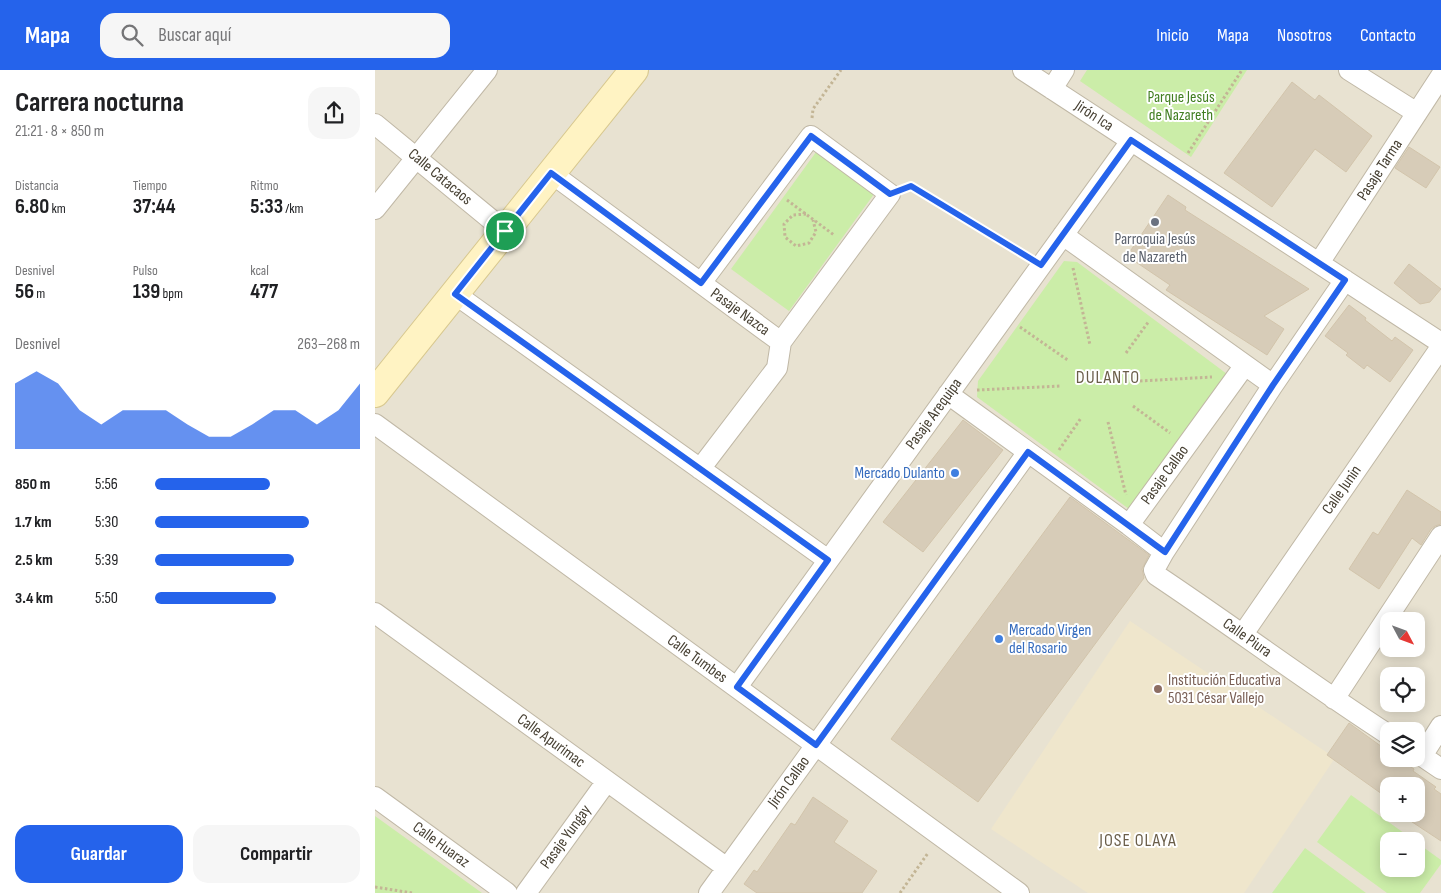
<!DOCTYPE html>
<html lang="es">
<head>
<meta charset="utf-8">
<style>
  :root { --surface:#fff; --page:#f6f6f6; --text:#202124; --muted:#757577; --accent:#2563eb }
  body { margin:0; font-family:"Sofia Sans Condensed",sans-serif; background:var(--page); color:var(--text); height:100vh; display:flex; flex-direction:column; font-size:19px; white-space:nowrap }
  * { box-sizing:border-box; margin:0 }
  p { font-size:16px; color:var(--muted) }
  .icon { flex:none; width:28px; height:28px; fill:none; stroke:currentColor; stroke-width:2; stroke-linecap:round; stroke-linejoin:round }
  .map { position:relative; flex:1; overflow:hidden }
  .drawer { display:flex; flex-direction:column; background:var(--surface); width:375px }
  .drawer>* { flex:none }
  .needle { width:32px; rotate:131deg }
  .controls { position:absolute; left:1005px; top:542px; display:grid; gap:10px }
  .controls a { display:grid; place-items:center; width:45px; height:45px; border-radius:10px; background:var(--surface); box-shadow:0 2px 12px #0003; font-size:25px }
  .pin { position:absolute; display:grid; place-items:center; width:42px; height:42px; color:#fff; margin:-21px; border:2px solid #fff; border-radius:50%; box-shadow:0 1px 5px #0007 }
  .round { display:grid; place-items:center; flex:none; width:52px; height:52px; border-radius:15px; background:var(--page) }
  .headline { display:flex; align-items:center; justify-content:space-between; height:85px; padding:0 15px }
  h1 { font-size:28px; font-weight:700; line-height:38px }
  .stats { display:grid; grid-template-columns:repeat(3,1fr); gap:8px; height:85px; padding:5px 15px }
  .stats div { display:grid; align-content:center }
  .stats b { font-size:21px; font-weight:700 }
  .stats small { font-size:14px; font-weight:400 }
  .stats p { font-size:14px }
  .chart { height:140px; padding:10px 15px }
  .chart p { display:flex; justify-content:space-between }
  .chart svg { width:100%; height:90px; margin-top:5px; fill:var(--accent); opacity:.7 }
  .cta { display:flex; gap:10px; margin-top:auto; padding:10px 15px }
  .cta a { flex:1; height:58px; border-radius:15px; background:var(--accent); color:#fff; font-size:20px; font-weight:700; line-height:58px; text-align:center }
  .cta a+a { background:var(--page); color:var(--text) }
  ul { padding:0 15px; list-style:none; font-size:16px }
  li { display:grid; grid-template-columns:80px 60px 1fr; align-items:center; height:38px }
  li i { height:12px; border-radius:6px; background:var(--accent) }
  header { display:flex; align-items:center; gap:30px; box-sizing:border-box; height:70px; padding:0 25px; background:var(--accent); color:#fff }
  header strong { font-size:24px }
  nav { display:flex; gap:28px; margin-inline-start:auto; font-size:18px }
  .search { width:350px; height:45px; background:var(--page); display:flex; align-items:center; gap:12px; box-sizing:border-box; padding:0 18px; border-radius:15px; color:var(--muted); font-size:19px }
  main { display:flex; flex:1; min-height:0 }
  .map>svg:first-child { display:block }
  .residential { fill:#e8e2d1; fill-rule:evenodd }
  .education { fill:#efe6cc }
  .green { fill:#cbeda8 }
  .building { fill:#d7ccb8; stroke:#d2c4ab }
  .lines { fill:none; stroke-linecap:round; stroke-linejoin:round }
  .street-casing { stroke:#c0b8a6; stroke-width:22 }
  .secondary-casing { stroke:#d8c88f; stroke-width:30 }
  .path { stroke:#c3b595; stroke-width:3; stroke-dasharray:2.5 2.5; stroke-linecap:butt }
  .street { stroke:#fff; stroke-width:20 }
  .secondary { stroke:#fff3c3; stroke-width:28 }
  .route-casing { stroke:#fff; stroke-width:10 }
  .route { stroke:#2563eb; stroke-width:6 }
  .worship-dot { fill:#6b7280; stroke:#fff; stroke-width:2 }
  .shop-dot { fill:#3f7fe0; stroke:#fff; stroke-width:2 }
  .education-dot { fill:#8d6e63; stroke:#fff; stroke-width:2 }
  .labels { text-anchor:middle; dominant-baseline:central; stroke-width:4; stroke-linejoin:round; paint-order:stroke }
  .park-label { font-size:16px; fill:#417e21; stroke:#fff }
  .street-label { font-size:16px; fill:#474033; stroke:#fff }
  .worship-label { font-size:16px; fill:#5b616d; stroke:#fff }
  .shop-label { font-size:16px; fill:#366cbe; stroke:#fff; text-anchor:end }
  .education-label { font-size:16px; fill:#785e54; stroke:#fff; text-anchor:start }
  .neighbourhood-label { font-size:18px; letter-spacing:1px; fill:#6a5e49; stroke:#fff }
</style>
</head>
<body>
<header>
<strong>Mapa</strong>
<div class="search"><svg class="icon" aria-label="search" viewBox="0 0 24 24"><circle cx="10" cy="10" r="6"/><path d="M15 15l6 6"/></svg>Buscar aquí</div>
<nav><a>Inicio</a><a>Mapa</a><a>Nosotros</a><a>Contacto</a></nav>
</header>
<main>
<section class="drawer">
<div class="headline"><div><h1>Carrera nocturna</h1><p>21:21 · 8 × 850 m</p></div><a class="round"><svg class="icon" aria-label="share" viewBox="0 0 24 24"><path d="M12 15V3M7 8l5-5 5 5M5 13v7h14v-7"/></svg></a></div>
<div class="stats">
<div><p>Distancia</p><b>6.80<small> km</small></b></div>
<div><p>Tiempo</p><b>37:44</b></div>
<div><p>Ritmo</p><b>5:33<small> /km</small></b></div>
</div>
<div class="stats">
<div><p>Desnivel</p><b>56<small> m</small></b></div>
<div><p>Pulso</p><b>139<small> bpm</small></b></div>
<div><p>kcal</p><b>477</b></div>
</div>
<div class="chart"><p><span>Desnivel</span>263–268 m</p>
<svg viewBox="0 0 160 44" preserveAspectRatio="none"><path d="M0 44V12L10 6L20 12L30 25L40 32L50 25L60 25L70 25L80 32L90 38L100 38L110 32L120 25L130 25L140 32L150 25L160 12V44z"/></svg>
</div>
<ul>
<li><b>850 m</b>5:56<i style="width:56%"></i></li>
<li><b>1.7 km</b>5:30<i style="width:75%"></i></li>
<li><b>2.5 km</b>5:39<i style="width:68%"></i></li>
<li><b>3.4 km</b>5:50<i style="width:59%"></i></li>
</ul>
<div class="cta"><a>Guardar</a><a>Compartir</a></div>
</section>
<div class="map">
<svg width="1066" height="823" viewBox="0 0 1066 823">
  <rect width="100%" height="100%" fill="#f4f0e4"/>
  <path class="residential" d="M0,0H1066V823H0ZM1014,551H1041V579H1014ZM1014,606H1041V634H1014ZM1014,661H1041V689H1014ZM1014,716H1041V744H1014ZM1014,771H1041V799H1014Z"/>
  <path class="education" d="M755,551L960,688L869,823H713L616,759Z"/>
  <path class="green" d="M712,0H872L816,87L705,11Z
    M444,78L502,120L414,241L356,199Z
    M689,191L702,192L852,304L758,442L602,327L603,311Z
    M976,725L1040,771H1014V799H1041V772L1066,790V794L1045,823H1012L942,772Z
    M0,746L107,823H0Z
    M930,778L991,823H897Z"/>
  <path class="building" d="M917,12L940,30L944,25L997,66L971,102L940,79L897,137L849,103Z
    M1034,77L1065,97L1051,118L1020,98Z
    M793,125L811,137L810,140L934,219L889,246L909,259L892,285L791,220L795,215L752,186Z
    M1034,194L1066,219L1055,232L1045,234L1019,213Z
    M974,235L991,248L990,250L1017,271L1020,267L1038,280L1015,312L992,295L989,299L971,285L973,283L950,266Z
    M588,350L628,380L548,482L508,452Z
    M1032,420L1066,442V454L1060,456L1056,459L1046,475L1037,468L1004,519L974,499L998,462L1003,465Z
    M695,427L774,485L767,499L769,508L603,732L516,669Z
    M974,653L1014,682V689H1024L1039,699L1038,701L1061,717L1059,719L1066,724V771L1025,744H1041V716H1014V729L952,685Z
    M438,727L473,751L459,772L502,801L487,823H382L369,814L379,800L382,802L416,753L420,755Z"/>
  <g class="lines">
    <defs>
      <path id="street" d="M648,0L1066,273
        M974,0L1042,43
        M677,19L689,0
        M0,54L130,161
        M176,103L406,272
        M0,139L112,0
        M688,165L898,315
        M944,193L1066,6
        M970,210L898,315L789,482L779,500L781,505C859,557 935,614 1014,665
        M80,224L453,490
        M573,324L754,455L789,482
        M0,354L644,823
        M325,399L402,298L406,272L515,124L436,66L326,213
        M754,455L870,295
        M0,543L352,798
        M868,564L1066,277
        M362,617L756,71
        M959,629L1066,466
        M1041,682L1066,699
        M1047,686L1066,656
        M0,727L132,823
        M151,823L232,711
        M334,823L653,382"/>
      <path id="secondary" d="M0,323L259,0"/>
    </defs>
    <use href="#street" class="street-casing"/>
    <use href="#secondary" class="secondary-casing"/>
    <path class="path" d="M437,48L438,39L466,0
      M813,83L867,0
      M532,117L536,115L648,184
      M412,130L459,165
      M431,144L418,145L409,154L410,167L421,176L434,173L441,162L438,150
      M698,198L715,275
      M645,257L694,291
      M751,283L774,251
      M765,311L837,307
      M602,320L686,316
      M758,336L795,363
      M733,352L751,425
      M684,380L706,348
      M0,817L37,823
      M525,823L553,783"/>
    <use href="#street" class="street"/>
    <use href="#secondary" class="secondary"/>
  </g>
  <g class="lines">
    <defs>
      <path id="route" d="M436,66L515,124L536,116L666,195L756,70L970,210L898,315L790,482L653,382L441,675L362,617L453,490L80,224L176,103L326,213Z"/>
    </defs>
    <use href="#route" class="route-casing"/>
    <use href="#route" class="route"/>
  </g>
  <circle class="worship-dot" cx="780" cy="152" r="5"/>
  <g class="shop-dot">
    <circle cx="580" cy="403" r="5"/>
    <circle cx="624" cy="569" r="5"/>
  </g>
  <circle class="education-dot" cx="783" cy="619" r="5"/>
  <g class="labels">
    <g class="park-label">
      <text x="806" y="27">Parque Jesús<tspan x="806" dy="18">de Nazareth</tspan></text>
    </g>
    <g class="street-label">
      <text transform="translate(719 46) rotate(33)">Jirón Ica</text>
      <text transform="translate(1005 100) rotate(-57)">Pasaje Tarma</text>
      <text transform="translate(65 107) rotate(40)">Calle Catacaos</text>
      <text transform="translate(365 242) rotate(36)">Pasaje Nazca</text>
      <text transform="translate(559 344) rotate(-54)">Pasaje Arequipa</text>
      <text transform="translate(790 405) rotate(-54)">Pasaje Callao</text>
      <text transform="translate(967 420) rotate(-55)">Calle Junin</text>
      <text transform="translate(872 568) rotate(35)">Calle Piura</text>
      <text transform="translate(322 589) rotate(36)">Calle Tumbes</text>
      <text transform="translate(176 671) rotate(36)">Calle Apurimac</text>
      <text transform="translate(414 712) rotate(-54)">Jirón Callao</text>
      <text transform="translate(191 767) rotate(-54)">Pasaje Yungay</text>
      <text transform="translate(66 775) rotate(36)">Calle Huaraz</text>
    </g>
    <g class="worship-label">
      <text x="780" y="169">Parroquia Jesús<tspan x="780" dy="18">de Nazareth</tspan></text>
    </g>
    <g class="shop-label">
      <text x="570" y="403">Mercado Dulanto</text>
      <text x="634" y="560" text-anchor="start">Mercado Virgen<tspan x="634" dy="18">del Rosario</tspan></text>
    </g>
    <g class="education-label">
      <text x="793" y="610">Institución Educativa<tspan x="793" dy="18">5031 César Vallejo</tspan></text>
    </g>
    <g class="neighbourhood-label">
      <text x="733" y="307">DULANTO</text>
      <text x="763" y="770">JOSE OLAYA</text>
    </g>
  </g>
</svg>
<div class="controls">
<a><svg class="needle" viewBox="-14 -14 28 28"><path d="M0-13l5 13h-10z" fill="#e53935"/><path d="M0 13l5-13h-10z" fill="#757577"/></svg></a>
<a><svg class="icon" aria-label="locate" viewBox="0 0 24 24"><circle cx="12" cy="12" r="6"/><path d="M12 2v4M12 18v4M2 12h4M18 12h4"/></svg></a>
<a><svg class="icon" aria-label="layers" viewBox="0 0 24 24"><path d="M12 4l9 5-9 5-9-5zM3 14l9 5 9-5"/></svg></a>
<a>+</a>
<a>−</a>
</div>
<div class="pin" style="left:130px;top:161px;background:#1e9e55"><svg class="icon" aria-label="arrive" viewBox="0 0 24 24"><path d="M6 21V4h12l-3 4 3 4H6"/></svg></div>
</div>
</main>
</body>
</html>
